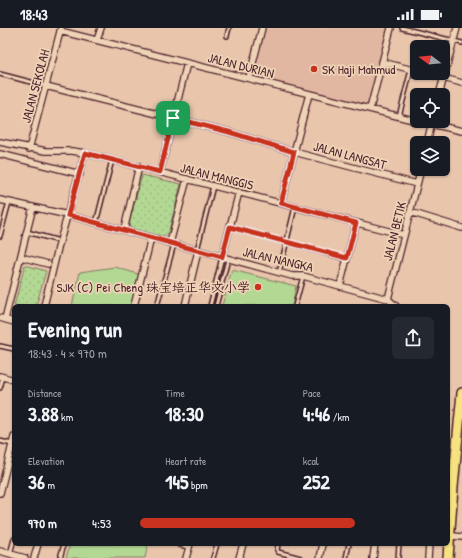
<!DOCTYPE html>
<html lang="en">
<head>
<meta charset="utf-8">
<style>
  :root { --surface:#171b24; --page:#242831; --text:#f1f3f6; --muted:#9ea1a6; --accent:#c8321e }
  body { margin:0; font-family:"Patrick Hand","LXGW WenKai TC",sans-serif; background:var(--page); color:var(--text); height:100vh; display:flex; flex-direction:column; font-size:15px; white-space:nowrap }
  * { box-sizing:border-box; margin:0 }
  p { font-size:13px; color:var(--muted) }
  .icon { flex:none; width:22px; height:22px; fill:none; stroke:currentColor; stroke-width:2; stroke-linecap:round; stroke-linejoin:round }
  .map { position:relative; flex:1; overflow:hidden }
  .drawer { position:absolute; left:12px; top:276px; width:438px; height:242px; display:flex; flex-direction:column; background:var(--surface); border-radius:6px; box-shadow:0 1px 3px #0004 }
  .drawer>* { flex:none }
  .needle { width:26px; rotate:286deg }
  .controls { position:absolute; left:410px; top:12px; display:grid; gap:8px }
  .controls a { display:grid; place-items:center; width:40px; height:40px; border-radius:6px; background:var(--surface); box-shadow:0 1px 3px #0004; font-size:20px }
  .pin { position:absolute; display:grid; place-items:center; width:34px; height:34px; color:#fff; margin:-17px; border-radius:8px; box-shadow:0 2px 6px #0006 }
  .round { display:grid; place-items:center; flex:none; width:42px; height:42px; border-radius:6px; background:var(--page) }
  .headline { display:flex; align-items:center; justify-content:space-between; height:68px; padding:0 16px }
  h1 { font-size:22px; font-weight:800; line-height:30px }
  .figures { display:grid; grid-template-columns:repeat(3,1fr); gap:6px; height:68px; padding:4px 16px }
  .figures div { display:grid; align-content:center }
  .figures b { font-size:20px; font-weight:800 }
  .figures small { font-size:11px; font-weight:400 }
  .figures p { font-size:11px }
  ul { padding:0 16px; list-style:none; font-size:13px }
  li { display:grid; grid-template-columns:64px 48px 1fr; align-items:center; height:30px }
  li i { height:10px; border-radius:5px; background:var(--accent) }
  .status { display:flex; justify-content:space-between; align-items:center; height:28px; padding:0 20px; background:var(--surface); direction:ltr }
  .status svg { height:11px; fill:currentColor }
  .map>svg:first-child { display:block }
  .built { fill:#e1b7a2 }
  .grass { fill:#b3d893; stroke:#7e7c5f }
  .park { fill:url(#park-dots); stroke:#7e7c5f }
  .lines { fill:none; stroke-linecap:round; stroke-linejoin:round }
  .service-casing { stroke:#4a1f2b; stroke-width:6 }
  .minor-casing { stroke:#4a1f2b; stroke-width:8 }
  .primary-casing { stroke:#4a1f2b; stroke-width:12 }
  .service { stroke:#efd3b6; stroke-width:3 }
  .minor { stroke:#efd3b6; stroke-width:5.5 }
  .primary { stroke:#f7e281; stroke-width:9 }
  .route-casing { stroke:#fff; stroke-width:8 }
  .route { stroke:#c8321e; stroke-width:5 }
  .poi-dot { fill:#c8321e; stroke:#efd3b6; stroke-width:1.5 }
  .labels { text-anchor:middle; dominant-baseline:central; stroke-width:3.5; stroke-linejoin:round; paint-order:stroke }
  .street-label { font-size:13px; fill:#4a1f2b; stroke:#efd3b6 }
  .poi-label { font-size:13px; fill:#4a1f2b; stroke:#efd3b6; text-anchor:start }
</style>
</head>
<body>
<div class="status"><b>18:43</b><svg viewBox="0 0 49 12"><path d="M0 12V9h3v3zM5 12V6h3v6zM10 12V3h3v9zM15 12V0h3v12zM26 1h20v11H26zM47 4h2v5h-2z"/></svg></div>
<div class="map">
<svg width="462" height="530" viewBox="0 0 462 530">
  <defs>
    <pattern id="park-dots" width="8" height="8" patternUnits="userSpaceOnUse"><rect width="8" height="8" fill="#b3d893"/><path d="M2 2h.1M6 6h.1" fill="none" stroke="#9bb97f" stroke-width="1.8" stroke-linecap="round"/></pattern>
  </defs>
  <rect width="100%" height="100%" fill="#e9c5ac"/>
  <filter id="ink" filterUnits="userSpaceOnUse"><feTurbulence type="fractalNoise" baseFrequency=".025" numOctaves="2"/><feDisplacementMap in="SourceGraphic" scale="8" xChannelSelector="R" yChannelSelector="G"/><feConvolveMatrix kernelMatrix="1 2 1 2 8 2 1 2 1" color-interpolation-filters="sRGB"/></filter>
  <g filter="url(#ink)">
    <path class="built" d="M259,0H391L370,81L246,49Z"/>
    <path class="grass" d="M115,239L141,247L133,278H72L80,244Z
      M232,242L296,258L292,278H222Z
      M70,516H148L145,530H66Z"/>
    <path class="park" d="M142,147L181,156L168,206L163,209L131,201L129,196Z
      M25,237L46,243L36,278H14Z"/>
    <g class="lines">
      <defs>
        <path id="service" d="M402,0L462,15
          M227,8L229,0
          M0,46L46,58
          M399,88L411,42
          M96,195L112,132
          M230,199L347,231
          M27,204L56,212
          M0,208L9,174
          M197,222L213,158
          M279,245L295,179
          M157,278L174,216
          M210,278L222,229
          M216,278L228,231
          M295,278L303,248
          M0,318L14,321
          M0,360L3,349
          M0,413L12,416
          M278,516L277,522L278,524L301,530
          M10,526L14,511
          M60,530L64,516
          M213,530L217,516
          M346,530L349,516
          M398,530L399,516"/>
        <path id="minor" d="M60,3L417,93
          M97,12L101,0
          M382,34L417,43
          M425,45L462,55
          M249,50L262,0
          M46,58L229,104L294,124L417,156
          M439,67L457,0
          M370,81L391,0
          M418,93L462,103
          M0,114L46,123H72L85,125L404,207
          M427,115L432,94
          M29,121L61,0
          M0,126L80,146
          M160,144L187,35
          M0,172L68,187L292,248H303L388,271L396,278
          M281,175L309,66
          M410,184L462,200
          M124,202L139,138
          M170,215L187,151
          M21,229L48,236
          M222,229L239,164
          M340,258L356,195
          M388,271L421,141
          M44,278L58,220L85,125
          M134,278L151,210
          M185,278L198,223
          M0,290L14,294
          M5,291L33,179
          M0,348L14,352
          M0,465L14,409
          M453,508L462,509
          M180,516L189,518
          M0,523L25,530
          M34,530L38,516
          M186,530L190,516
          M239,530L243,516
          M320,530L323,516
          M373,530L375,516
          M428,530L429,516"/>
        <path id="primary" d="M448,530L453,459L462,365"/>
      </defs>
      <use href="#service" class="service-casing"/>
      <use href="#minor" class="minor-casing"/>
      <use href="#primary" class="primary-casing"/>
      <use href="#service" class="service"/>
      <use href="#minor" class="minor"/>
      <use href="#primary" class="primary"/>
    </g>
  </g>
  <g class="lines" filter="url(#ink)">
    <defs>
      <path id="route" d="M173,90L229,104L294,124L281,175L356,195L347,230L230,199L222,229L68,187L85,125L160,144Z"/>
    </defs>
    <use href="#route" class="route-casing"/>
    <use href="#route" class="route"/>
  </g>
  <g class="poi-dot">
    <circle cx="314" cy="41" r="4"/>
    <circle cx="258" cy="259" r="4"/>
  </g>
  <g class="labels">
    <g class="street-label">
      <text transform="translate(241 37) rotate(14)">JALAN DURIAN</text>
      <text transform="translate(35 58) rotate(-75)">JALAN SEKOLAH</text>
      <text transform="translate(350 127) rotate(15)">JALAN LANGSAT</text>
      <text transform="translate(217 148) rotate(14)">JALAN MANGGIS</text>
      <text transform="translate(394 203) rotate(-76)">JALAN BETIK</text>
      <text transform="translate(278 231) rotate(13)">JALAN NANGKA</text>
    </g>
    <g class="poi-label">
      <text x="322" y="41">SK Haji Mahmud</text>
      <text x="250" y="259" text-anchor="end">SJK (C) Pei Cheng 珠宝培正华文小学</text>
    </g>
  </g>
</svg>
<div class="controls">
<a><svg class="needle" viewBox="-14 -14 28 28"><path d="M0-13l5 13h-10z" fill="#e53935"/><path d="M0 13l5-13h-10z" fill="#9ea1a6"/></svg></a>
<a><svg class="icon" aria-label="locate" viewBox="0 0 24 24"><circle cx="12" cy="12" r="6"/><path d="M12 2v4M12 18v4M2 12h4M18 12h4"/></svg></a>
<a><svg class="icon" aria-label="layers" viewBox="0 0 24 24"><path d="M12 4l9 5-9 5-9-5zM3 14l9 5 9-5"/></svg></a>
</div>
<div class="pin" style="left:173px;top:90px;background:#1e9e55"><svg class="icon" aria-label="arrive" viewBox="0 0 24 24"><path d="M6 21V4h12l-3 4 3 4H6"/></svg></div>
<section class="drawer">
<div class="headline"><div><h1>Evening run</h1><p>18:43 · 4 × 970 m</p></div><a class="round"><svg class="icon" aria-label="share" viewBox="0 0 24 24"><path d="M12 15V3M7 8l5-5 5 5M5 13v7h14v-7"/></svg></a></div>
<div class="figures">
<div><p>Distance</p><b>3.88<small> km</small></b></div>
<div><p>Time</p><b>18:30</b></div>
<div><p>Pace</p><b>4:46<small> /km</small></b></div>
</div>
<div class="figures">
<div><p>Elevation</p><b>36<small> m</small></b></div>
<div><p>Heart rate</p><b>145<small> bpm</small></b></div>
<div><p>kcal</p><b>252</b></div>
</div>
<ul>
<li><b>970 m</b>4:53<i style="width:73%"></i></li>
</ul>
</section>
</div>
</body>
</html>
